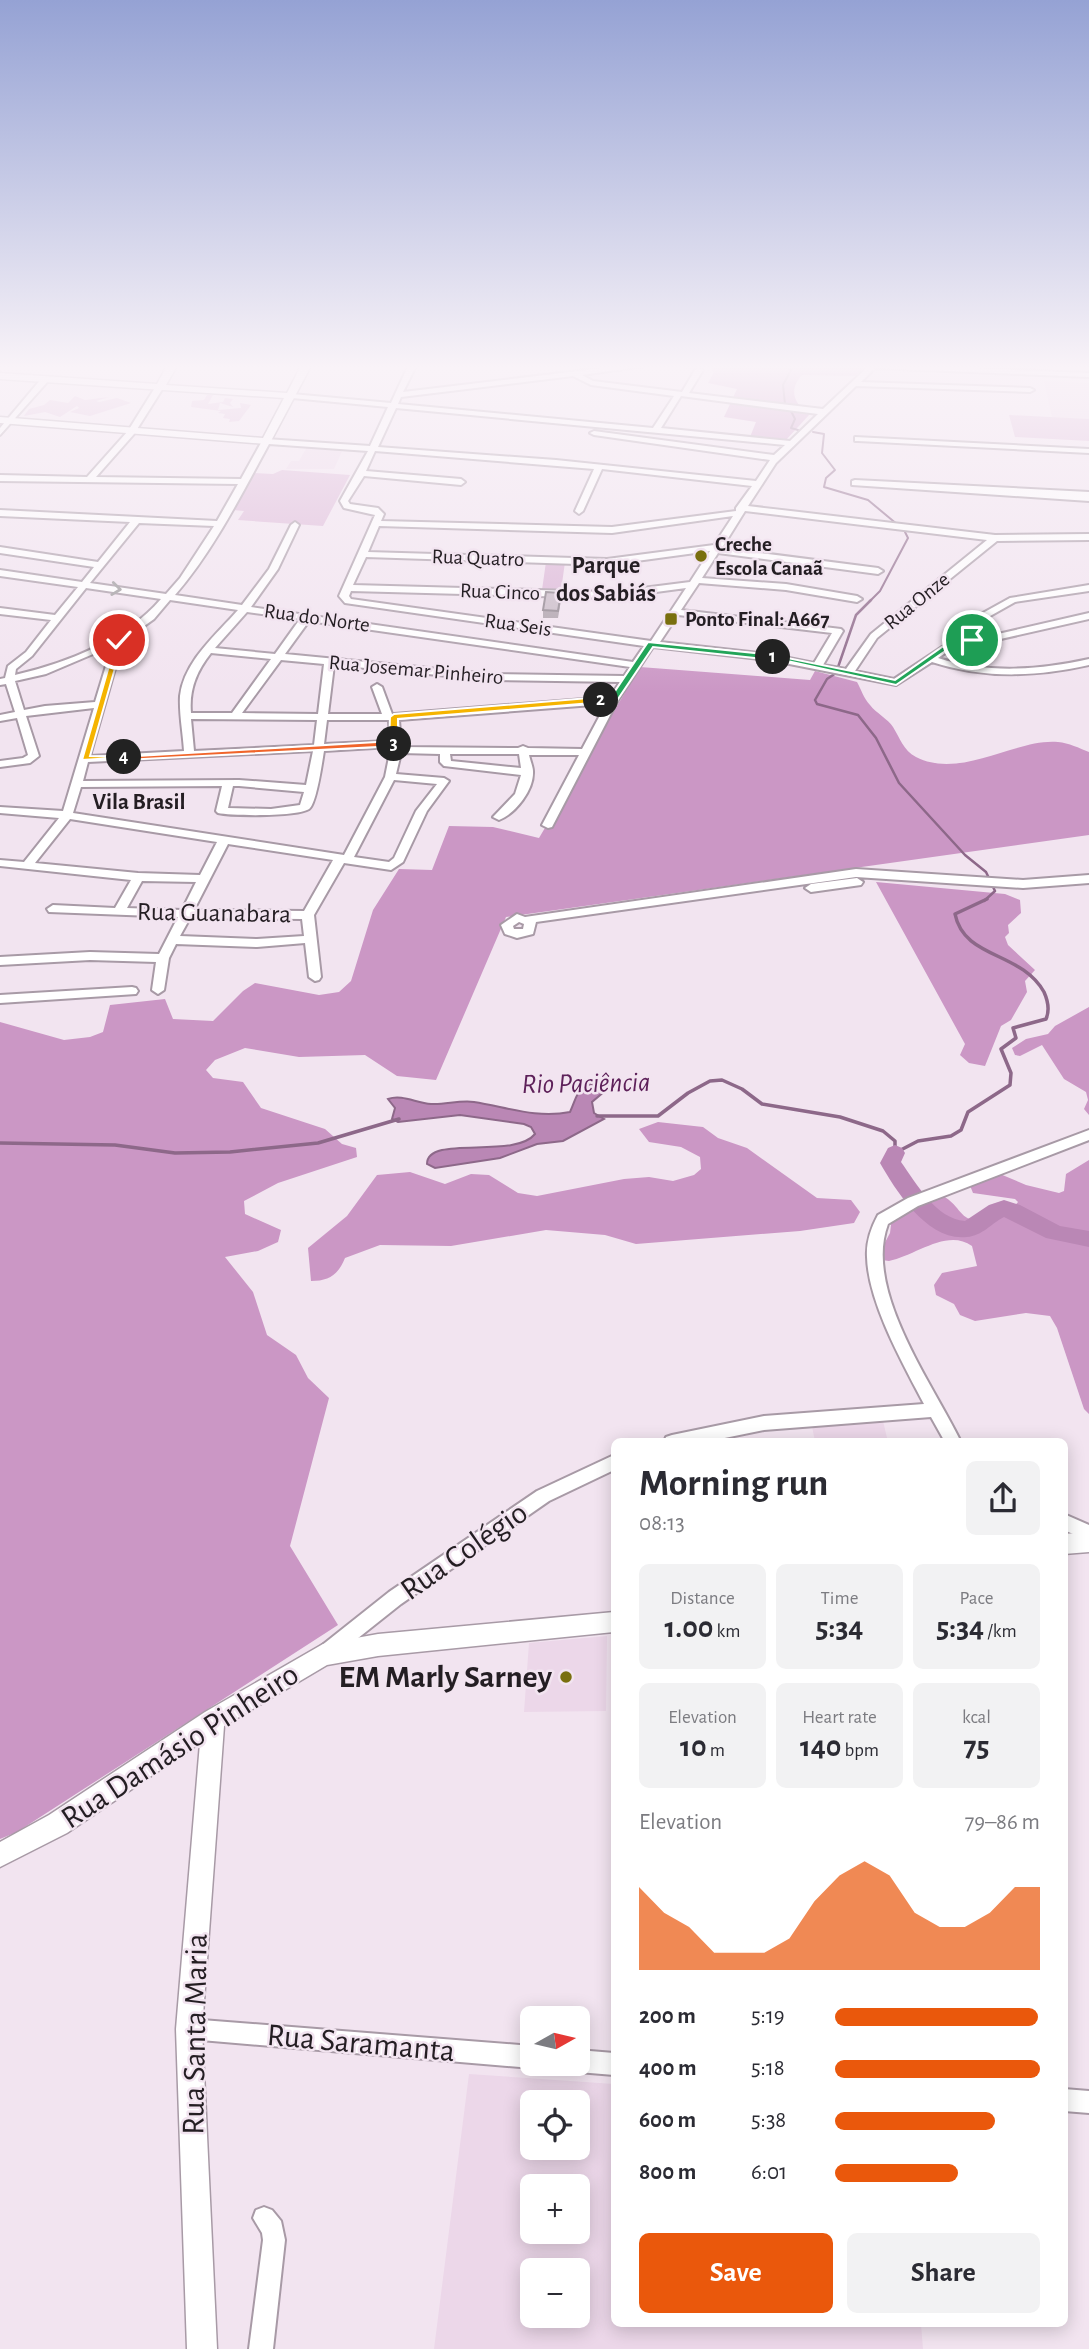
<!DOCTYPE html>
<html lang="en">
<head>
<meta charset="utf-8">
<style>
  :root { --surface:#fff; --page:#f2f2f3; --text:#2b2b33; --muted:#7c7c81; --accent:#ea580c }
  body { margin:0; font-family:"Alegreya Sans",sans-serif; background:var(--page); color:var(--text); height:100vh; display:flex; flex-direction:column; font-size:26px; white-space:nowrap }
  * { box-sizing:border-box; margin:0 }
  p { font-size:23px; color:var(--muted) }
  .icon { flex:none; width:38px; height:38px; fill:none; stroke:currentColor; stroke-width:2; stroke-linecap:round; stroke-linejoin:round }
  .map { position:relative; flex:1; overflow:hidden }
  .sheet { position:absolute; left:611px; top:1438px; width:457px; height:889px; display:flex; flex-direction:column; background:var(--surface); border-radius:10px; box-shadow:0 4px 18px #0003 }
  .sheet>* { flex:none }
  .needle { width:46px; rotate:82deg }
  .tools { position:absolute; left:520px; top:2006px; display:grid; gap:14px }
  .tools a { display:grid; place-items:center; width:70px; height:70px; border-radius:10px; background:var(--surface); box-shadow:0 4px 18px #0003; font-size:35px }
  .pin { position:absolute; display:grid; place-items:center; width:60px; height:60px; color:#fff; margin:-30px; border:4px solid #fff; border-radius:50%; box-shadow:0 2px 7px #0007 }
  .km { position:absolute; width:35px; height:35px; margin:-18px; border-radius:50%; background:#222; color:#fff; font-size:19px; line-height:35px; text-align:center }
  .round { display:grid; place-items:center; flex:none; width:74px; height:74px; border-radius:10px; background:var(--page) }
  .overview { display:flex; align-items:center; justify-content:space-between; height:119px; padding:0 28px }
  h1 { font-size:38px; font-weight:600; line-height:52px }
  .metrics { display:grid; grid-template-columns:repeat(3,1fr); gap:10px; height:119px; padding:7px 28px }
  .metrics div { display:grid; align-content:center; border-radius:10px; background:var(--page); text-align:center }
  .metrics b { font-size:30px; font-weight:600 }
  .metrics small { font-size:19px; font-weight:400 }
  .metrics p { font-size:19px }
  .chart { height:196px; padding:14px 28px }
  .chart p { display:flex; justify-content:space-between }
  .chart svg { width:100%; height:126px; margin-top:7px; fill:var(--accent); opacity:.7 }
  .button { display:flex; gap:14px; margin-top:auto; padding:14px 28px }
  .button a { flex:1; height:80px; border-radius:10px; background:var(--accent); color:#fff; font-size:28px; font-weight:600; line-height:80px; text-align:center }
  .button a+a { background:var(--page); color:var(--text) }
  ul { padding:0 28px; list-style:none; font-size:23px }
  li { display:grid; grid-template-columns:112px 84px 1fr; align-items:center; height:52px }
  li i { height:18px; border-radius:9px; background:var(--accent) }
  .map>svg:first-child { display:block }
  .built { fill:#ecd7e9; fill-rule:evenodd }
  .green { fill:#dbb5d6 }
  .forest { fill:#cb97c5 }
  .water { fill:#ba87b5; stroke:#8d6889; stroke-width:2 }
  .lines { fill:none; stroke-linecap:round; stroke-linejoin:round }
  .stream-far2 { stroke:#8d6889; stroke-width:2 }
  .stream-far1 { stroke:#8d6889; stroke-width:2.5 }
  .stream { stroke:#8d6889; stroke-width:3.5 }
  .river { fill:#ba87b5; fill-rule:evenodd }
  .minor-casing { stroke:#a89aa6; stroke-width:4 }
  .tertiary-casing { stroke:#a89aa6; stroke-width:3 }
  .minor { fill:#fff; fill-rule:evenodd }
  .tertiary { fill:#fff; fill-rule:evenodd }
  .wall { fill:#aca0aa }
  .building { fill:#c8bac6; stroke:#8c828b; stroke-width:2 }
  .oneway { stroke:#9c9a9c }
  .split-1 { fill:#22a559; stroke:#fff; stroke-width:2 }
  .split-2 { fill:#22a559; stroke:#fff; stroke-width:2 }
  .split-3 { fill:#f5b400; stroke:#fff; stroke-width:2 }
  .split-4 { fill:#f0652b; stroke:#fff; stroke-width:2 }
  .split-5 { fill:#f5b400; stroke:#fff; stroke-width:2 }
  .poi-dot { fill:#796f0e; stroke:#f2e4f0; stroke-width:2.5 }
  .labels { text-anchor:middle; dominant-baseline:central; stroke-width:5; stroke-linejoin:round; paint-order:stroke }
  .far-poi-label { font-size:21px; font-weight:bold; fill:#241e23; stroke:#f2e4f0; text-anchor:start }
  .far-street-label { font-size:21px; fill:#241e23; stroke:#f2e4f0 }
  .far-neighbourhood-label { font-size:23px; font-weight:bold; fill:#241e23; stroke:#f2e4f0 }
  .far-quarter-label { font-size:24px; font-weight:bold; fill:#241e23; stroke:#f2e4f0 }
  .street-label { font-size:26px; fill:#241e23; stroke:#f2e4f0 }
  .water-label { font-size:28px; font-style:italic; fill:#5e215a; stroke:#f2e4f0 }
  .near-street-label { font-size:32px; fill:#241e23; stroke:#f2e4f0 }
  .near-poi-label { font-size:32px; font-weight:bold; fill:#241e23; stroke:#f2e4f0; text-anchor:end }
</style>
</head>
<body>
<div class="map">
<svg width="1089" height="2349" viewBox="0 0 1089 2349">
  <rect width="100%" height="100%" fill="#f2e4f0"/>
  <path class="built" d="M1044,381L1089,383V419L1052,417Z
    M307,447L343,449L334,469H286L291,461H299Z
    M883,1421L888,1442H815L812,1426Z
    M607,1636L606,1711L524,1712L529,1643Z
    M469,2074L614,2084V2324H921L923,2349H434ZM532,2102H578V2147H532ZM532,2186H578V2231H532ZM532,2270H578V2315H532Z"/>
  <path class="green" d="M207,395H213L208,404L223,402L225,398L233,399L230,403L233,407L220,403L218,410L241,408L240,403L251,405L239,421L229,422L230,419L223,418L225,414L218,413L221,411L191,407L192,401L204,400Z
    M75,396L85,400L109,397L96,401L99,402L117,398L131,403L90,416L70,412L79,408L77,406L60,417L45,412L24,416L29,409L44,405L50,400L68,403Z
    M1009,415L1089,419V441L1015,437Z
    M282,470L350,475L323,526L238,520L244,511L233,510L253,473L273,474Z
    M546,562H565L561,591L542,590Z"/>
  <path class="forest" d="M682,364H868L855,376L802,375C788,390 794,405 810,414L785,441L750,437L756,422L724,417L737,389L708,383L714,372L710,367L685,369Z
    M640,667L810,680L815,671L857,682C861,689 864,699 870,705C876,713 888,719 893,727C900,738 903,750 916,757C961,780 1016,738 1058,742C1069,743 1079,748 1089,752V835L506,917L436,1080L397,1076L365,1055L299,1057L245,1048L215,1060L206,1070L213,1078L243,1082L261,1108L325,1129L342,1144L356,1148L357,1157L278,1183L244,1201L245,1214L281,1230L278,1242L258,1251L225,1257L253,1292L267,1335L296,1355L308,1378L329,1398L290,1546L338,1625L17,1832L0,1839V1022L64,1040L90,1037L103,1032L110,1005L165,999L173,1019L213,1021L243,991L255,983L319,995L339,992L351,981L373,910L399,869L432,870L449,826L493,827L539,838Z
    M876,882L1005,894L1020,900L1021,913L1008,925L1009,933L1005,937L1008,945L1035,970L1025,981L1027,992L1011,1020L1001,1026L985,1066L969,1063L960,1055L965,1044Z
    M1089,1007V1115L1084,1109L1088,1100L1086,1092L1064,1079L1042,1045L1020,1056L1015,1055L1012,1048L1026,1039L1048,1034L1055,1026Z
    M658,1122L703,1127L718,1138L747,1148L817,1198L851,1200L860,1212L854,1223L800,1231L636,1244L605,1235L546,1230L451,1246L380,1245L345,1258C338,1275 329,1281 311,1281L308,1248L347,1216L377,1175L410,1172L445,1184L471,1174L489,1175L518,1193L537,1196L624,1179L649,1177L673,1181L694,1175L701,1169L700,1157L681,1147L649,1142L639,1129Z
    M1089,1160V1414L1084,1409L1057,1328L1050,1316L1026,1313L975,1321L960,1315L954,1304L936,1295L934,1285L942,1273L977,1266L972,1246C947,1228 915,1256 889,1261L882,1260L881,1250L890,1233L892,1217L939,1194C966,1206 957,1230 995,1215C1004,1212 1012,1210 1018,1202L1015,1199L973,1193L969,1183L1000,1174L1026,1185L1059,1193L1064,1191L1066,1174Z"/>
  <path class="water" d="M603,1082L611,1086L592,1102L594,1113L604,1119L563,1141L537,1144L500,1158L435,1168L427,1164C427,1134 514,1160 535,1134L531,1127L524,1124L460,1115L398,1122L392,1119L395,1108L388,1099C402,1094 416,1103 431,1104C445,1105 459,1100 474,1102C506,1107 537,1119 570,1112C579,1092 576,1085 603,1082Z"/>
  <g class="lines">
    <path class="stream-far2" d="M781,364L791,370L783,385L785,404
      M790,409L795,419L791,428L798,430
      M813,432L824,434L822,453L835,470L826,478L824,487L868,500L898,525
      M869,602L880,591L908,538L905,532"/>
    <path class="stream-far1" d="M871,600L856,615L836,673L827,679L815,700L817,704L858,715L876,738L899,783L965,855L986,872L995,891L984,901"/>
    <path class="stream" d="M597,1116H658L688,1093L710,1081L722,1080L742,1089L762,1104L840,1117L883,1131L895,1141V1153L918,1141L951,1136L961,1130L968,1112L1010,1085L1011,1073L1001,1049L1016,1038L1013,1028L1046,1019C1050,1010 1048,1001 1044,992C1021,951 964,959 955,914L987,899
      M0,1143L115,1145L175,1153L230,1152L318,1143L399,1119"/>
    <path class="river" d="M895,1145L902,1148L905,1153L901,1162C916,1183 936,1219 965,1221L989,1205L1004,1200L1020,1205L1060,1226L1089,1231V1247L1046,1238L1004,1217C992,1223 982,1236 967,1237C928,1242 896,1191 880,1163L888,1148Z"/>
    <defs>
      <path id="minor" d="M409,364H417L403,392L636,364H659L582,375L593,381L682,392L695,370L699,368L703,370L689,393L823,409L871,364L1089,373V377L875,368L861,382L1030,388L1034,390L1030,392L856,386L776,463L748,506L995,535L1089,534V540L997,541L877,638L855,671L894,679L942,647L989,636L972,619L1010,598L1089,585V591L1015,602L983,620L998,634L1089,613V619L948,651L938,658C988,674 1039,670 1089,659V665C1036,677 984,679 932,662L896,685L769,660L653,647L618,700L552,827L548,828L542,825L579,755H529C530,760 533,767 533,771C534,790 516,813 499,820L493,817L515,794L521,775L444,766L440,762V754L401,753L396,774L444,778L449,781L427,811L403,862L391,870L344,863L314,915L321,977L319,980L315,981L309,977L305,943L257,947L176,944L169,958L164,990L158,994L152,990L156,962L90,960L0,965V957L90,952L159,954L178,917L49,912L47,909L53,905L115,908L131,880L0,866V860L24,862L59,818L0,813V807L63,811L94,708L26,716L39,756L30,763L0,767V761L23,758L28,755L17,718L0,721V715L15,712L6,684L0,685V679L5,678L8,666L26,652L51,620L0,614V608L55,615L78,587L0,576V570L82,582L94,567L0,553V547L98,562L130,522L0,516V510L217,521L238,484L0,481V475L87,477L128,431L156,386H159L163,388L134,434L96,477L241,479L262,441L266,439L370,446L388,407L292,398L288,396L292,394L391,403ZM573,376L591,385L674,396L653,428L398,404L401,397ZM681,396L818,414L790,441L661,428ZM396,408L785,445L774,455L594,431L590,433L594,435L770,460L756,481L556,460L378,447ZM269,444L368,451L340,501L344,508L375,515L339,596L345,603L644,646L633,662L251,607L278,569L299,525L295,522L291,525L269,569L242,605L175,595C214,550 241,495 269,444ZM375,451L594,469L575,511L579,514L583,511L602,469L752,486L736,508V511L612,527L381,521L384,514L378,508L350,504L348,501L364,476L461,485L465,482L461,479L366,471ZM745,511L987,540L871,634L846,669L823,665L843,631L841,629L681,610L699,583L786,590L857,602L862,599L857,596L786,584L702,578L718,553L878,574L883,571L878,568L722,548ZM733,516L714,545L607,559L368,552L379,526L612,533ZM139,523L214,526L180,578L166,594L90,583ZM710,551L690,582L611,592L353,585L366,557L607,565ZM86,588L161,599C126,640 67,663 15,675L16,669L32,656ZM686,588L651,641L351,599L349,596L351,591L611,598ZM170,600L238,610C217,634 184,661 180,696C179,714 183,733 184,751L90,756L123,641L154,619ZM247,612L300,619L275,654L215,648ZM678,615L832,633L814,663L769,654L660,642ZM309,621L630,667L624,676L490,674L285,654ZM112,646L95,702L45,706L24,710L15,681L46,674ZM211,653L271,659L232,713H191C189,690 196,672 211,653ZM281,660L324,664L318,714L242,713ZM334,665L490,680L620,682L610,697L394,714H392L382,687L377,684L372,687L382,714H328ZM606,704L582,749L528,748L523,746L518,748L401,747L399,720ZM191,719L317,720L314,745L194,751ZM327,720H389L390,741L324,744ZM391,747L385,777L344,855L73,813L81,787L222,786L216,811L218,813C231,816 304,817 310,808C317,800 322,763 324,751ZM313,751L306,785L239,780L83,781L88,762ZM450,754H519L521,768L451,761ZM394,780L437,784L416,811L394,858L389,862L354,857ZM233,786H239L304,792L300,805L271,809L228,808ZM70,819L217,842L200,875L138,873L35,863ZM228,844L333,860L304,911L194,910ZM142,881L196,882L182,910L127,908ZM190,918L302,919L304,936L257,939L180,936Z
        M42,378L49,380L0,435V428Z
        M855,437L1089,449V453L858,441H855Z
        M855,480L1089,492V501L852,485V481Z
        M856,869L1023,880L1089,875V883L1023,888L856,877L536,922L533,934L517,938L505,934L501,925L517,914L525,917ZM519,922L524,924L523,929H514L513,926Z
        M857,878L863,882L861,885L811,892L805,888L811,884Z
        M132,987L136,988L138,991L136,994L0,1003V995Z
        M1089,1130V1140L918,1206L888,1224C863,1290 933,1384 961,1442H945L931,1417L764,1430L705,1442H664L666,1437L672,1435L764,1416L924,1404C903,1364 868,1302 867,1257C866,1242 871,1228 878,1215L908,1198Z
        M614,1455V1470L549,1501L401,1604L333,1658L327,1660L321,1658L318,1652L321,1646L389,1592L537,1491Z
        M1064,1514L1089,1525V1541L1064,1530Z
        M189,2019L532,2046V2063H540L532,2068L189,2039L182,2036L179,2029L182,2022Z
        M578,2050L614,2053V2075L578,2072L571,2068L568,2063H578Z
        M1064,2089L1089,2091V2113L1064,2111Z
        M264,2207L272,2210L281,2221L285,2240L273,2349H249L263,2240L262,2233L253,2218L256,2210Z"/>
      <path id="tertiary" d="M168,364H178L166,385L287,393L302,364H312L271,441L266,444L0,423V417L263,438L284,398L0,379V373L157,384Z
        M1089,1532V1552L1064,1554V1534Z
        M614,1612V1632L378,1656L327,1665L224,1726L202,2029L217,2349H187L176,2029L200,1743L67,1833L0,1867V1842L49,1815L205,1712L323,1644L378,1634Z"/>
    </defs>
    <use href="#minor" class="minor-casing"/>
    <use href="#tertiary" class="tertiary-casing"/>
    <use href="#minor" class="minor"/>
    <use href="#tertiary" class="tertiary"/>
  </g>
  <path class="wall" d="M561,600L558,618H543V610Z"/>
  <path class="building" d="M546,592L561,593L558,611L543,610Z"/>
  <defs><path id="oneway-chevron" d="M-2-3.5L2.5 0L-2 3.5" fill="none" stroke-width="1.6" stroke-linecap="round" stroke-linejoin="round" transform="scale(1.75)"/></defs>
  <use class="oneway" href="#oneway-chevron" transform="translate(116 589) rotate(7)"/>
  <linearGradient id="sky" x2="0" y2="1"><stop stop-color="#95a2d4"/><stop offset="0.53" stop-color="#f9f3f8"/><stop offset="1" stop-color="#f9f3f8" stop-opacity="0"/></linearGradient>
  <rect width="1089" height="693" fill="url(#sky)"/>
  <path class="split-1" d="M970,639L976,640L947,650L896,685L769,657L773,655L895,680L942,647Z"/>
  <path class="split-2" d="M648,642L773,655L777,657L773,660L653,647L616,702H599V698L611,697Z"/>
  <path class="split-3" d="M601,697L604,702L398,719V744L394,747L389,744L390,717L394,714Z"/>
  <path class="split-4" d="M394,741L397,746L124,760L120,757Z"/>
  <path class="split-5" d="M117,638L123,640L90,756L129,757L82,760Z"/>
  <g class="poi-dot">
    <circle cx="701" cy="556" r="7"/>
    <rect x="664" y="612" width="14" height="14" rx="3.5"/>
    <circle cx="566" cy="1677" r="7"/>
  </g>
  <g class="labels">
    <g class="far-poi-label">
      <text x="715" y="544">Creche<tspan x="715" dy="24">Escola Canaã</tspan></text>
      <text x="685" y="619">Ponto Final: A667</text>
    </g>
    <g class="far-street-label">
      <text transform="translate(478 558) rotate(2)">Rua Quatro</text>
      <text transform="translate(500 592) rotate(2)">Rua Cinco</text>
      <text transform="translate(917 601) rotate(-39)">Rua Onze</text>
      <text transform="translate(317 618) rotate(8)">Rua do Norte</text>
      <text transform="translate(518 625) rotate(8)">Rua Seis</text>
      <text transform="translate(416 670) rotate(5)">Rua Josemar Pinheiro</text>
    </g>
    <g class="far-neighbourhood-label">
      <text x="139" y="802">Vila Brasil</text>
    </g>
    <g class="far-quarter-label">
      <text x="606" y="566">Parque<tspan x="606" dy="28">dos Sabiás</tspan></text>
    </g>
    <g class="street-label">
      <text transform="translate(214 913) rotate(1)">Rua Guanabara</text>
    </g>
    <g class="water-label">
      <text transform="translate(586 1084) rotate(-1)">Rio Paciência</text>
    </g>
    <g class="near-street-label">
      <text transform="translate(464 1551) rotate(-35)">Rua Colégio</text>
      <text transform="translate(180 1746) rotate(-33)">Rua Damásio Pinheiro</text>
      <text transform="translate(195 2034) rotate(-89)">Rua Santa Maria</text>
      <text transform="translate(361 2043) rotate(5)">Rua Saramanta</text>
    </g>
    <g class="near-poi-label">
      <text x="552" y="1677">EM Marly Sarney</text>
    </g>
  </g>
</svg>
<div class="tools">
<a><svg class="needle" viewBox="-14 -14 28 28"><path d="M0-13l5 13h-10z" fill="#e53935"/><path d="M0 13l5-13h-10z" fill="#7c7c81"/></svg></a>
<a><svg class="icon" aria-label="locate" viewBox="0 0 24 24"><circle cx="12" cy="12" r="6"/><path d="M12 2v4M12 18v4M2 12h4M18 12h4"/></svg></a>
<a>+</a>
<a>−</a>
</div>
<div class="pin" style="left:972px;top:640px;background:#1e9e55"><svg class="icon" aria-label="arrive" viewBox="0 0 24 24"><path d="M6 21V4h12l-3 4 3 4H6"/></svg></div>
<div class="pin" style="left:119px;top:640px;background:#d93025"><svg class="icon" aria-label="check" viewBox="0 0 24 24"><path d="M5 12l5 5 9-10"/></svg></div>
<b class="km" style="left:773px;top:657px">1</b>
<b class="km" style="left:601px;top:700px">2</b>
<b class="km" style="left:394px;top:744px">3</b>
<b class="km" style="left:124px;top:757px">4</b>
<section class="sheet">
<div class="overview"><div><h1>Morning run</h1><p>08:13</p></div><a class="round"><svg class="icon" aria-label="share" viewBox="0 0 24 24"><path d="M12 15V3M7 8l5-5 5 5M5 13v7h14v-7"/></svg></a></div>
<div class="metrics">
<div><p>Distance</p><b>1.00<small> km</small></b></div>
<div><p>Time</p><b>5:34</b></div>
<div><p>Pace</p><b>5:34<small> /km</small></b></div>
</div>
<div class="metrics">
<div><p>Elevation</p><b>10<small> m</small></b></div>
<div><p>Heart rate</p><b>140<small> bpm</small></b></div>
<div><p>kcal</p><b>75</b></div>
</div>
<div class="chart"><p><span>Elevation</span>79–86 m</p>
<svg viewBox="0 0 160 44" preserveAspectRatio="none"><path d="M0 44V15L10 24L20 29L30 38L40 38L50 38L60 33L70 20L80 11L90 6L100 11L110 24L120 29L130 29L140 24L150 15L160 15V44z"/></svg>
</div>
<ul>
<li><b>200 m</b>5:19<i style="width:99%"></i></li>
<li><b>400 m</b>5:18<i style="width:100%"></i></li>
<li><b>600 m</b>5:38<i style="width:78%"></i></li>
<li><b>800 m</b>6:01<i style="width:60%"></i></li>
</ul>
<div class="button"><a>Save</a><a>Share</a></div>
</section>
</div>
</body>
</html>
